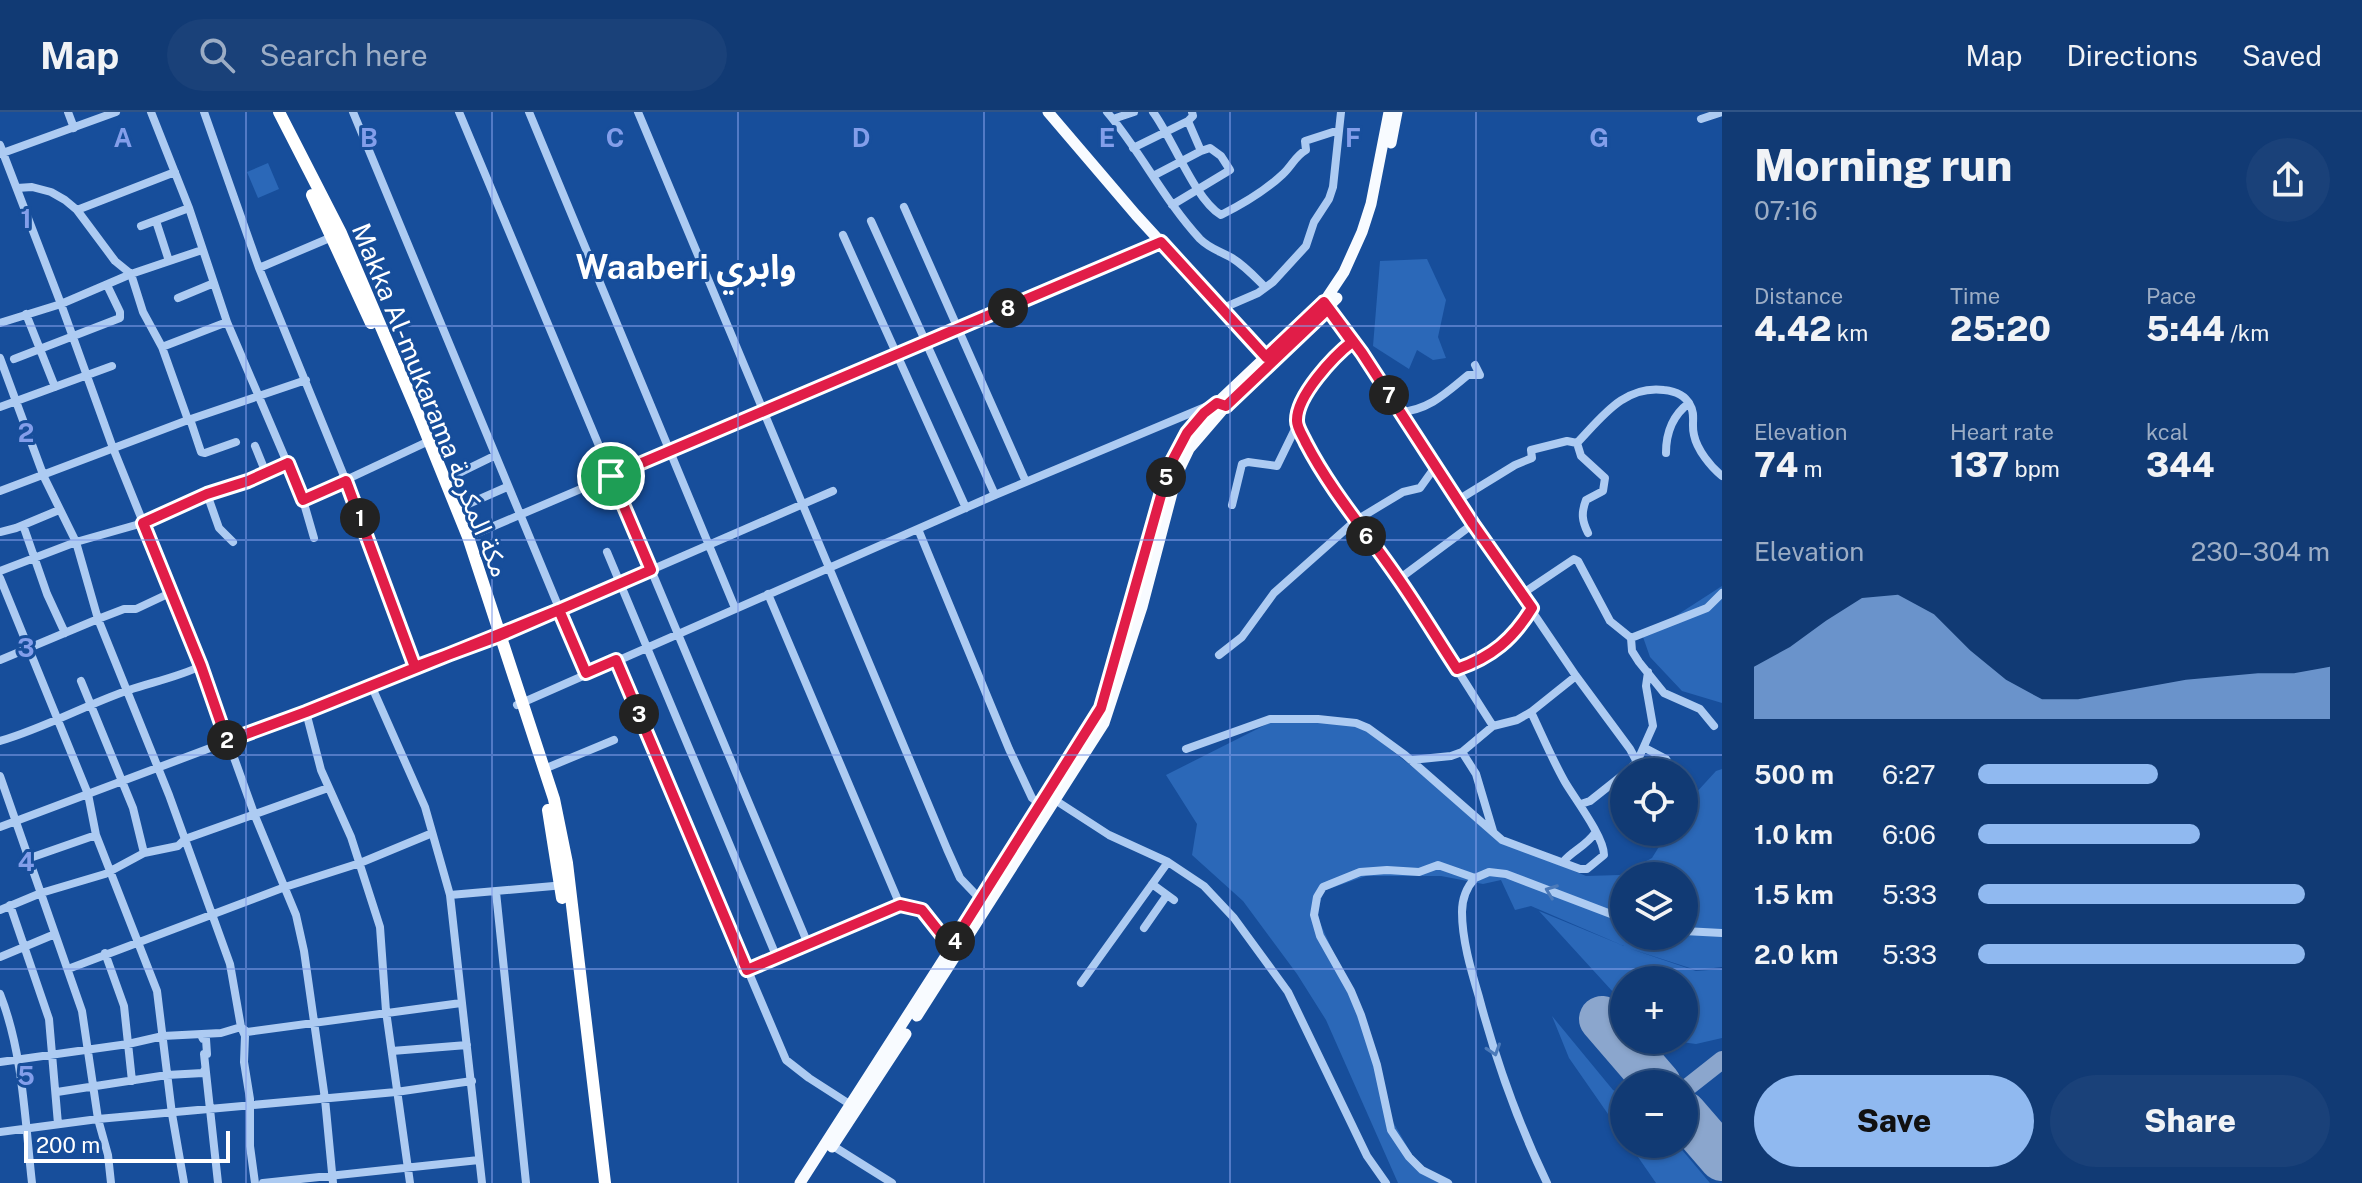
<!DOCTYPE html>
<html lang="en">
<head>
<meta charset="utf-8">
<style>
  :root { --surface:#113a74; --page:#1a4179; --text:#f1f3f6; --muted:#9cadc5; --line:#305486; --accent:#90b9f0 }
  body { margin:0; font-family:"Public Sans","Noto Sans Arabic",sans-serif; background:var(--page); color:var(--text); height:100vh; display:flex; flex-direction:column; font-size:30px; white-space:nowrap }
  * { box-sizing:border-box; margin:0 }
  p { font-size:26px; color:var(--muted) }
  .icon { flex:none; width:44px; height:44px; fill:none; stroke:currentColor; stroke-width:2; stroke-linecap:round; stroke-linejoin:round }
  .map { position:relative; flex:1; overflow:hidden }
  .sheet { display:flex; flex-direction:column; background:var(--surface); width:640px }
  .sheet>* { flex:none }
  .fabs { position:absolute; left:1610px; top:646px; display:grid; gap:16px }
  .fabs a { display:grid; place-items:center; width:88px; height:88px; border-radius:50%; background:var(--surface); box-shadow:0 2px 6px #0004,0 0 0 2px var(--line); font-size:40px }
  .scale { position:absolute; left:24px; bottom:20px; width:206px; box-sizing:border-box; padding-left:8px; border:4px solid #fff; border-top:0; font-size:22px; line-height:28px; white-space:nowrap; color:#fff; -webkit-text-stroke:6px #174e9b; paint-order:stroke }
  .pin { position:absolute; display:grid; place-items:center; width:68px; height:68px; color:#fff; margin:-34px; border:4px solid #fff; border-radius:50%; box-shadow:0 2px 8px #0007 }
  .km { position:absolute; width:40px; height:40px; margin:-20px; border-radius:50%; background:#222; color:#fff; font-size:22px; line-height:40px; text-align:center }
  .round { display:grid; place-items:center; flex:none; width:84px; height:84px; border-radius:42px; background:var(--page) }
  .headline { display:flex; align-items:center; justify-content:space-between; height:136px; padding:0 32px }
  h1 { font-size:44px; font-weight:800; line-height:60px }
  .metrics { display:grid; grid-template-columns:repeat(3,1fr); gap:12px; height:136px; padding:8px 32px }
  .metrics div { display:grid; align-content:center }
  .metrics b { font-size:34px; font-weight:800 }
  .metrics small { font-size:22px; font-weight:400 }
  .metrics p { font-size:22px }
  .chart { height:224px; padding:16px 32px }
  .chart p { display:flex; justify-content:space-between }
  .chart svg { width:100%; height:144px; margin-top:8px; fill:var(--accent); opacity:.7 }
  .action { display:flex; gap:16px; margin-top:auto; padding:16px 32px }
  .action a { flex:1; height:92px; border-radius:48px; background:var(--accent); color:#111; font-size:32px; font-weight:800; line-height:92px; text-align:center }
  .action a+a { background:var(--page); color:var(--text) }
  ul { padding:0 32px; list-style:none; font-size:26px }
  li { display:grid; grid-template-columns:128px 96px 1fr; align-items:center; height:60px }
  li i { height:20px; border-radius:10px; background:var(--accent) }
  header { display:flex; align-items:center; gap:48px; box-sizing:border-box; height:112px; padding:0 40px; background:var(--surface); border-bottom:2px solid var(--line) }
  header strong { font-size:38px }
  nav { display:flex; gap:44px; margin-inline-start:auto; font-size:28px }
  .search { width:560px; height:72px; background:var(--page); display:flex; align-items:center; gap:20px; box-sizing:border-box; padding:0 28px; border-radius:44px; color:var(--muted); font-size:30px }
  main { display:flex; flex:1; min-height:0 }
  .map>svg:first-child { display:block }
  .green { fill:#2b68b8; fill-rule:evenodd }
  .lines { fill:none; stroke-linecap:round; stroke-linejoin:round }
  .taxiway { stroke:#8ba6cd; stroke-width:18 }
  .runway { stroke:#8ba6cd; stroke-width:46 }
  .minor { stroke:#adcbf2; stroke-width:8 }
  .major { stroke:#f8fbff; stroke-width:11 }
  .highway { stroke:#fff; stroke-width:12 }
  .oneway { stroke:#4c7ab9 }
  .route-casing { stroke:#fff; stroke-width:16 }
  .route { stroke:#e11d48; stroke-width:10 }
  .grid { fill:none; stroke:#839eea; stroke-width:2; stroke-opacity:0.55 }
  .labels { text-anchor:middle; dominant-baseline:central; stroke-width:6; stroke-linejoin:round; paint-order:stroke }
  .street-label { font-size:26px; fill:#fff; stroke:#174e9b }
  .district-label { font-size:34px; font-weight:bold; fill:#fff; stroke:#174e9b }
  .grid-label { font-size:26px; text-anchor:middle; font-weight:bold; fill:#839eea; stroke:#174e9b; stroke-width:6; stroke-linejoin:round; paint-order:stroke }
</style>
</head>
<body>
<header>
<strong>Map</strong>
<div class="search"><svg class="icon" aria-label="search" viewBox="0 0 24 24"><circle cx="10" cy="10" r="6"/><path d="M15 15l6 6"/></svg>Search here</div>
<nav><a>Map</a><a>Directions</a><a>Saved</a></nav>
</header>
<main>
<div class="map">
<svg width="1722" height="1071" viewBox="0 0 1722 1071">
  <rect width="100%" height="100%" fill="#174e9b"/>
  <path class="green" d="M268,51L279,77L258,86L247,60Z
    M1427,147L1446,188L1438,225L1446,246L1433,248L1417,238L1409,257L1373,234L1380,149Z
    M1722,474V591L1682,579L1650,545L1643,525Z
    M1275,608L1360,613L1506,730L1586,764L1620,763L1652,746L1668,720H1684V694L1716,659L1722,657V855L1696,858L1628,836L1696,859L1722,857V926L1696,932L1667,928H1684V868H1624V892L1539,799L1624,834L1531,794L1515,798L1501,768L1483,772L1441,764H1366L1323,779L1317,804L1366,913L1386,998L1418,1053L1454,1071H1398L1326,908L1297,862L1243,789L1192,743L1197,712L1166,663ZM1624,764H1684V824H1624Z
    M1552,904L1613,978L1624,983V1025L1569,946Z
    M1629,1032H1677L1710,1071H1656Z"/>
  <g class="lines">
    <path class="taxiway" d="M1684,978L1722,948"/>
    <path class="runway" d="M1602,907L1658,972
      M1684,1002L1722,1046"/>
    <path class="minor" d="M68,0L74,16
      M151,0L189,96L227,210L303,388L314,426
      M204,0L259,156L346,369L415,555
      M353,0L586,561
      M459,0L808,832
      M529,0L735,496
      M638,0L947,737L960,766L981,788
      M1107,0C1141,40 1164,88 1200,127C1210,137 1220,139 1232,146C1245,154 1255,165 1265,175
      M1153,0C1172,25 1195,88 1221,103C1243,92 1265,79 1283,62C1292,54 1295,44 1306,38L1305,29L1339,18
      M1113,7L1134,0
      M1701,7L1722,0
      M0,33L61,192L113,336L201,554L255,704L296,803L304,839L325,987L333,1071
      M1133,36L1188,9
      M0,42L116,0
      M1153,64L1201,39L1188,9L1193,4L1192,0
      M17,76L32,75L51,80L65,88L77,98L115,149L131,162L143,200L162,235L188,308
      M1172,93L1230,58L1221,44L1210,36L1201,39
      M904,95L1026,370
      M77,98L175,60
      M156,109L169,149
      M871,109L995,383
      M141,114L189,96
      M843,123L966,396
      M259,156L332,125
      M178,186L214,171
      M1326,194L1362,241L1473,412L1576,564L1630,637L1637,650L1626,660
      M1221,197L1258,181L1273,170L1306,134L1314,110L1329,87L1333,75L1341,0
      M26,202L55,275
      M0,211L61,192L131,162L202,138
      M1352,230C1333,244 1297,282 1297,307C1296,337 1381,441 1401,471C1433,518 1462,566 1493,614
      M162,235L227,210
      M0,246L44,365L76,430L98,507L169,683L230,852L241,915L245,924L244,950L250,987V1034L255,1071
      M14,247L120,206V200L107,173
      M0,295L112,254
      M1400,300C1429,298 1446,281 1468,263H1480L1475,253
      M190,307L201,340L205,341L236,330
      M1577,331L1581,344L1605,366L1603,379L1586,388C1581,401 1582,409 1588,421
      M255,334L266,361
      M1666,341C1666,320 1673,303 1689,291
      M445,368L494,344
      M0,379L188,308L306,268
      M207,382L219,416L233,430
      M303,388L429,329
      M1458,388L1515,353L1532,346L1531,338L1567,329L1577,331C1602,305 1624,273 1664,278C1674,279 1685,283 1690,293C1696,302 1691,313 1694,323C1697,338 1711,355 1722,364
      M1232,393L1242,352L1248,350L1277,354L1297,313
      M457,397L507,375
      M23,413L47,482L65,521
      M918,417L1009,637L1032,686L1042,694
      M0,420L16,416L59,398
      M468,425L1161,130
      M607,440L777,846
      M0,459L76,430L143,411L207,382L256,365L288,351
      M0,466L88,682L96,723L157,879L172,1002L184,1071
      M1399,467L1473,412
      M768,482L900,793
      M1522,482L1574,447L1578,449L1610,509L1631,526L1632,539L1639,550L1664,581L1700,597L1714,614
      M1631,526L1707,496L1722,481
      M1219,543L1242,525L1274,481L1355,409L1403,380L1420,376L1435,355
      M0,548L98,507L124,497H136L170,481
      M616,548L786,948L809,966L851,993
      M1457,557C1491,545 1513,526 1532,496
      M81,569L133,696L144,741
      M371,573L425,695L450,783L482,1071
      M517,593L995,383L1210,293
      M306,600L321,658L351,725L380,815L386,899L410,1071
      M0,629C45,616 85,593 129,578C153,570 178,565 201,554
      M1645,636L1666,647L1674,660
      M1186,637L1270,607H1318L1356,611L1368,616L1405,643L1502,728L1580,757H1587L1604,743C1604,725 1575,687 1565,670C1552,647 1542,623 1531,600
      M1462,640L1476,662L1493,719
      M1411,648L1451,644L1462,640L1493,614L1517,608L1531,600L1576,564
      M1637,650L1653,614L1646,574L1648,560
      M544,657L614,628
      M0,664L82,899L98,1007L108,1043L111,1071
      M1684,675L1689,682
      M1055,688L1109,723L1168,750L1204,774L1234,806L1288,880L1367,1044L1386,1071
      M1581,692L1590,689L1624,662
      M0,715L306,600L499,524L833,379
      M30,746L96,723
      M1564,749C1572,739 1586,734 1595,721
      M1152,772L1174,788
      M496,780L526,1071
      M450,783L565,773
      M10,793L49,907L58,1012
      M0,798L41,781L105,762L144,741L178,734L185,727L328,676
      M1144,816L1167,783
      M1684,819L1722,821
      M105,841L124,894L132,969
      M0,845L55,822
      M68,857L285,775L360,751L430,722
      M747,858L900,793L922,798L941,822L953,831
      M1081,871L1168,750
      M0,882C23,940 25,1009 32,1071
      M201,923L203,927H206L207,942H204L218,1071
      M392,939L467,933
      M0,950L128,932L163,924L221,921L241,915L247,920L461,891
      M57,980L167,963L203,961L205,957
      M0,1020L98,1007L396,980L472,969
      M833,1034L892,1071
      M263,1071L479,1048
      M1448,1071L1422,1058L1409,1045L1391,1018L1377,953L1361,903L1351,879L1320,824L1314,803L1317,785L1323,775L1360,760L1387,758L1419,760L1438,753L1475,766
      M1547,1071C1518,1011 1496,949 1479,885C1471,858 1462,828 1462,800C1462,787 1466,776 1475,766L1489,760L1506,762L1624,807"/>
    <path class="major" d="M1048,0L1136,103L1266,245
      M1391,31L1397,0
      M917,904L1104,611L1142,495L1177,362L1189,337L1226,294L1337,186
      M832,1035L906,922
      M800,1071L1042,694L1101,596L1169,355L1187,321L1204,301L1217,291L1324,190L1344,160L1362,120L1371,92L1389,0"/>
    <path class="highway" d="M279,0L341,121L419,304L468,425L554,687L567,751L605,1071
      M312,83L371,211
      M548,698L562,786"/>
  </g>
  <defs><path id="oneway-chevron" d="M-2-3.5L2.5 0L-2 3.5" fill="none" stroke-width="1.6" stroke-linecap="round" stroke-linejoin="round" transform="scale(2)"/></defs>
  <g class="oneway">
    <use href="#oneway-chevron" transform="translate(1551 779) rotate(-159)"/>
    <use href="#oneway-chevron" transform="translate(1494 938) rotate(72)"/>
  </g>
  <g class="lines">
    <defs>
      <path id="route" d="M611,364L651,458L499,524L415,555L346,369L303,388L288,351L248,369L207,382L143,411L201,554L227,629L306,600L559,498L586,561L616,548L747,858L900,793L922,798L941,822L953,831L1101,596L1169,355L1187,321L1204,301L1217,291L1226,294L1328,197L1352,230C1334,244 1296,284 1297,309C1297,316 1303,324 1306,331C1332,381 1369,423 1400,469C1420,498 1438,528 1457,557C1492,545 1513,527 1532,496L1473,412L1362,241L1324,190L1266,245L1161,130L611,364"/>
    </defs>
    <use href="#route" class="route-casing"/>
    <use href="#route" class="route"/>
  </g>
  <path class="grid" d="M246,0V1071M492,0V1071M738,0V1071M984,0V1071M1230,0V1071M1476,0V1071M0,214H1722M0,428H1722M0,643H1722M0,857H1722"/>
  <g class="labels">
    <g class="street-label">
      <text transform="translate(431 288) rotate(68)">Makka Al-mukarama مكة المكرمة</text>
    </g>
    <g class="district-label">
      <text x="686" y="155">Waaberi وابري</text>
    </g>
  </g>
  <g class="grid-label">
    <text x="123" y="35">A</text>
    <text x="369" y="35">B</text>
    <text x="615" y="35">C</text>
    <text x="861" y="35">D</text>
    <text x="1107" y="35">E</text>
    <text x="1353" y="35">F</text>
    <text x="1599" y="35">G</text>
    <text x="26" y="116">1</text>
    <text x="26" y="330">2</text>
    <text x="26" y="545">3</text>
    <text x="26" y="759">4</text>
    <text x="26" y="973">5</text>
  </g>
</svg>
<div class="fabs">
<a><svg class="icon" aria-label="locate" viewBox="0 0 24 24"><circle cx="12" cy="12" r="6"/><path d="M12 2v4M12 18v4M2 12h4M18 12h4"/></svg></a>
<a><svg class="icon" aria-label="layers" viewBox="0 0 24 24"><path d="M12 4l9 5-9 5-9-5zM3 14l9 5 9-5"/></svg></a>
<a>+</a>
<a>−</a>
</div>
<div class="scale">200 m</div>
<div class="pin" style="left:611px;top:364px;background:#1e9e55"><svg class="icon" aria-label="arrive" viewBox="0 0 24 24"><path d="M6 21V4h12l-3 4 3 4H6"/></svg></div>
<b class="km" style="left:360px;top:406px">1</b>
<b class="km" style="left:227px;top:628px">2</b>
<b class="km" style="left:639px;top:602px">3</b>
<b class="km" style="left:955px;top:829px">4</b>
<b class="km" style="left:1166px;top:365px">5</b>
<b class="km" style="left:1366px;top:424px">6</b>
<b class="km" style="left:1389px;top:283px">7</b>
<b class="km" style="left:1008px;top:196px">8</b>
</div>
<section class="sheet">
<div class="headline"><div><h1>Morning run</h1><p>07:16</p></div><a class="round"><svg class="icon" aria-label="share" viewBox="0 0 24 24"><path d="M12 15V3M7 8l5-5 5 5M5 13v7h14v-7"/></svg></a></div>
<div class="metrics">
<div><p>Distance</p><b>4.42<small> km</small></b></div>
<div><p>Time</p><b>25:20</b></div>
<div><p>Pace</p><b>5:44<small> /km</small></b></div>
</div>
<div class="metrics">
<div><p>Elevation</p><b>74<small> m</small></b></div>
<div><p>Heart rate</p><b>137<small> bpm</small></b></div>
<div><p>kcal</p><b>344</b></div>
</div>
<div class="chart"><p><span>Elevation</span>230–304 m</p>
<svg viewBox="0 0 160 44" preserveAspectRatio="none"><path d="M0 44V28L10 22L20 14L30 7L40 6L50 12L60 23L70 32L80 38L90 38L100 36L110 34L120 32L130 31L140 30L150 30L160 28V44z"/></svg>
</div>
<ul>
<li><b>500 m</b>6:27<i style="width:51%"></i></li>
<li><b>1.0 km</b>6:06<i style="width:63%"></i></li>
<li><b>1.5 km</b>5:33<i style="width:93%"></i></li>
<li><b>2.0 km</b>5:33<i style="width:93%"></i></li>
</ul>
<div class="action"><a>Save</a><a>Share</a></div>
</section>
</main>
</body>
</html>
